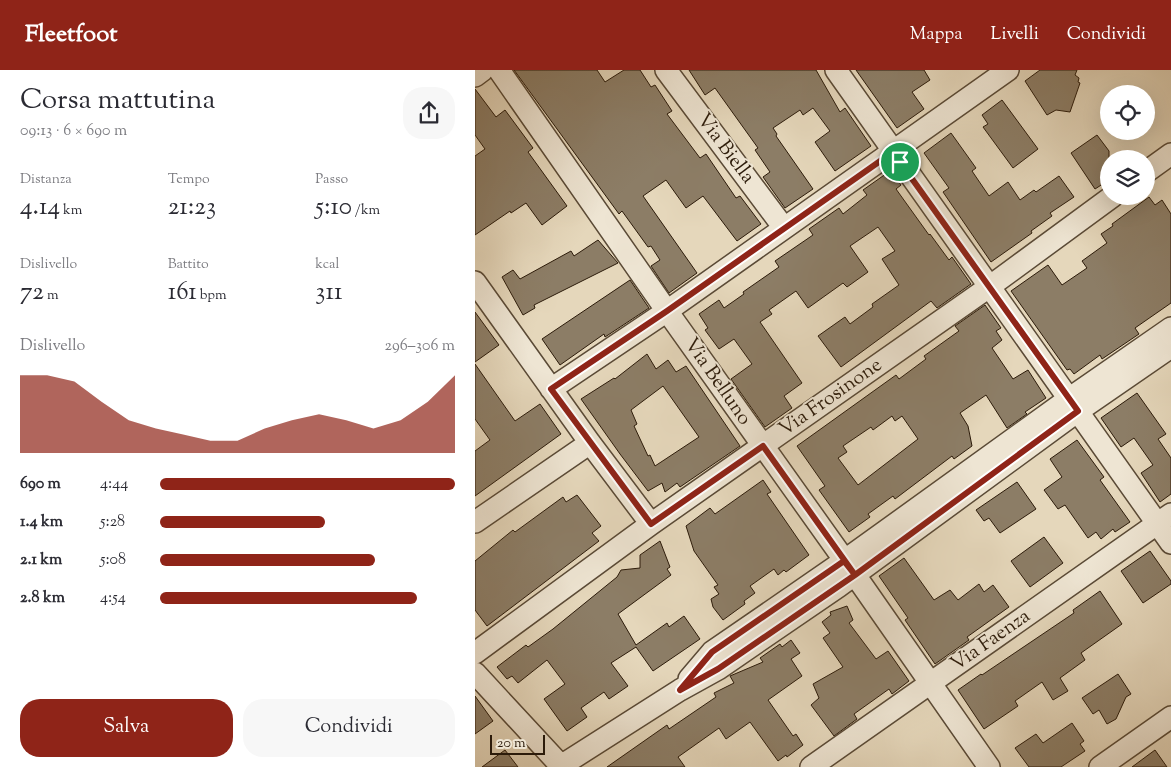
<!DOCTYPE html>
<html lang="it">
<head>
<meta charset="utf-8">
<style>
  :root { --surface:#fff; --page:#f7f7f7; --text:#2b2b33; --muted:#7c7c81; --accent:#8f2418 }
  body { margin:0; font-family:"Sorts Mill Goudy",serif; background:var(--page); color:var(--text); height:100vh; display:flex; flex-direction:column; font-size:19px; white-space:nowrap }
  * { box-sizing:border-box; margin:0 }
  p { font-size:16px; color:var(--muted) }
  .icon { flex:none; width:28px; height:28px; fill:none; stroke:currentColor; stroke-width:2; stroke-linecap:round; stroke-linejoin:round }
  .map { position:relative; flex:1; overflow:hidden }
  .drawer { display:flex; flex-direction:column; background:var(--surface); width:475px }
  .drawer>* { flex:none }
  .fabs { position:absolute; left:625px; top:15px; display:grid; gap:10px }
  .fabs a { display:grid; place-items:center; width:55px; height:55px; border-radius:50%; background:var(--surface); box-shadow:0 5px 20px #0002; font-size:25px }
  .scale { position:absolute; left:15px; bottom:12px; width:55px; box-sizing:border-box; padding-left:5px; border:2px solid #2c1b0a; border-top:0; font-size:14px; line-height:18px; white-space:nowrap; color:#2c1b0a; -webkit-text-stroke:4px #eee5d3; paint-order:stroke }
  .pin { position:absolute; display:grid; place-items:center; width:42px; height:42px; color:#fff; margin:-21px; border:2px solid #fff; border-radius:50%; box-shadow:0 1px 5px #0007 }
  .round { display:grid; place-items:center; flex:none; width:52px; height:52px; border-radius:20px; background:var(--page) }
  .summary { display:flex; align-items:center; justify-content:space-between; height:85px; padding:0 20px }
  h1 { font-size:28px; font-weight:600; line-height:38px }
  .metrics { display:grid; grid-template-columns:repeat(3,1fr); gap:8px; height:85px; padding:5px 20px }
  .metrics div { display:grid; align-content:center }
  .metrics b { font-size:25px; font-weight:600 }
  .metrics small { font-size:14px; font-weight:400 }
  .metrics p { font-size:14px }
  .chart { height:140px; padding:10px 20px }
  .chart p { display:flex; justify-content:space-between }
  .chart svg { width:100%; height:90px; margin-top:5px; fill:var(--accent); opacity:.7 }
  .action { display:flex; gap:10px; margin-top:auto; padding:10px 20px }
  .action a { flex:1; height:58px; border-radius:20px; background:var(--accent); color:#fff; font-size:20px; font-weight:600; line-height:58px; text-align:center }
  .action a+a { background:var(--page); color:var(--text) }
  ul { padding:0 20px; list-style:none; font-size:16px }
  li { display:grid; grid-template-columns:80px 60px 1fr; align-items:center; height:38px }
  li i { height:12px; border-radius:6px; background:var(--accent) }
  header { display:flex; align-items:center; gap:30px; box-sizing:border-box; height:70px; padding:0 25px; background:var(--accent); color:#fff }
  header strong { font-size:24px }
  nav { display:flex; gap:28px; margin-inline-start:auto; font-size:18px }
  main { display:flex; flex:1; min-height:0 }
  .map>svg:first-child { display:block }
  .building { fill:#8c7d66; stroke:#2c1b0a; fill-rule:evenodd }
  .lines { fill:none; stroke-linecap:round; stroke-linejoin:round }
  .minor-casing { stroke:#5a4a36; stroke-width:24 }
  .minor { stroke:#eee5d3; stroke-width:21 }
  .route-casing { stroke:#fff; stroke-width:10 }
  .route { stroke:#8f2418; stroke-width:6 }
  .labels { text-anchor:middle; dominant-baseline:central; stroke-width:4; stroke-linejoin:round; paint-order:stroke }
  .street-label { font-size:20px; fill:#2c1b0a; stroke:#eee5d3 }
</style>
</head>
<body>
<header>
<strong>Fleetfoot</strong>
<nav><a>Mappa</a><a>Livelli</a><a>Condividi</a></nav>
</header>
<main>
<section class="drawer">
<div class="summary"><div><h1>Corsa mattutina</h1><p>09:13 · 6 × 690 m</p></div><a class="round"><svg class="icon" aria-label="share" viewBox="0 0 24 24"><path d="M12 15V3M7 8l5-5 5 5M5 13v7h14v-7"/></svg></a></div>
<div class="metrics">
<div><p>Distanza</p><b>4.14<small> km</small></b></div>
<div><p>Tempo</p><b>21:23</b></div>
<div><p>Passo</p><b>5:10<small> /km</small></b></div>
</div>
<div class="metrics">
<div><p>Dislivello</p><b>72<small> m</small></b></div>
<div><p>Battito</p><b>161<small> bpm</small></b></div>
<div><p>kcal</p><b>311</b></div>
</div>
<div class="chart"><p><span>Dislivello</span>296–306 m</p>
<svg viewBox="0 0 160 44" preserveAspectRatio="none"><path d="M0 44V6L10 6L20 9L30 19L40 28L50 32L60 35L70 38L80 38L90 32L100 28L110 25L120 28L130 32L140 28L150 19L160 6V44z"/></svg>
</div>
<ul>
<li><b>690 m</b>4:44<i style="width:100%"></i></li>
<li><b>1.4 km</b>5:28<i style="width:56%"></i></li>
<li><b>2.1 km</b>5:08<i style="width:73%"></i></li>
<li><b>2.8 km</b>4:54<i style="width:87%"></i></li>
</ul>
<div class="action"><a>Salva</a><a>Condividi</a></div>
</section>
<div class="map">
<svg width="696" height="697" viewBox="0 0 696 697">
  <rect width="100%" height="100%" fill="#e5d7bb"/>
  <filter id="stains"><feTurbulence type="fractalNoise" baseFrequency=".004" numOctaves="4"/><feColorMatrix values="0 0 0 0 .2 0 0 0 0 .09 0 0 0 0 .02 0 0 0 .5 -.17"/></filter>
  <radialGradient id="worn" r=".72"><stop offset=".6" stop-color="#630" stop-opacity="0"/><stop offset="1" stop-color="#630" stop-opacity=".3"/></radialGradient>
  <path class="building" d="M39,0H122L130,12L149,0H165L176,17L180,15L197,41L192,44L225,88L231,84L261,128L265,126L286,154L262,171L228,126L211,138L191,110L168,126L222,203L194,223L176,196L185,190L176,176L173,177L147,141L144,144Z
    M214,0H341L365,42L370,38L396,76L360,101L340,72L355,61L338,38L328,45L325,40L298,58L302,64L301,66L338,119L310,138L288,107L295,102L280,80L283,78L240,18L230,25Z
    M381,0H449L455,10L437,22L449,39L422,58Z
    M565,0H602L600,5L604,8L603,12L605,13L595,42L581,40L572,45L550,11Z
    M0,19L21,47L30,40L58,78L53,82L92,136L67,155L51,133L36,143L35,141L0,165V86L10,79L0,65Z
    M527,30L563,79L538,98L508,57L513,54L507,45Z
    M476,63L501,98L497,101L514,126L533,112L545,130L559,120L561,122L584,106L599,127L575,143L577,146L556,161L557,163L516,192L468,122L474,118L449,83Z
    M622,65L634,81V110L620,119L596,83Z
    M415,101L426,115L421,119L454,165L455,164L474,190L477,187L496,214L462,238L456,231L366,297L343,266L370,247L375,254L398,237L397,234L424,215L407,189L420,181L403,157L375,176L393,202L372,217L368,213L333,238L321,221L294,240L297,244L285,252L327,313L309,326L317,338L290,357L256,309L277,294L259,269L244,279L230,260L233,258L224,244L244,230L249,238L269,224L268,222L304,197L300,191L338,165L334,159L364,138L368,144L392,125L388,120Z
    M674,127L680,135L687,130L696,144V233L660,258L664,264L627,289L625,285L599,304L595,299L592,300L536,221L573,195L587,215L612,198L607,191L632,173L626,164L638,156L637,154Z
    M123,170L143,193L59,235L60,238L48,245L27,207L38,200L45,209L96,181L99,186Z
    M155,210L174,238L130,267L129,264L85,295L67,269Z
    M510,235L526,258L521,261L527,270L517,278L538,309L553,300L571,328L550,342L552,344L532,358L511,325L485,343L493,356L497,376L479,389L477,386L420,429L418,426L393,444L395,447L374,462L344,420L350,416L322,376L421,305L424,309L451,289L449,286L484,261L480,256ZM417,346L420,351L427,346L443,369L383,415L363,388L372,382L368,376L396,357L398,360Z
    M0,242L24,275L0,292Z
    M172,284L181,299L193,290L201,302L211,296L265,376L205,417L202,413L190,422L187,413L173,421L145,384L106,329L139,308L140,309ZM188,316L224,367L180,396L175,385L173,386L159,356L162,354L156,340Z
    M0,294L40,351L65,334L86,364L0,426V381L15,370L0,349Z
    M662,323L691,364L683,369L696,388V424L685,432L666,403L678,395L659,368L646,377L626,348Z
    M602,370L629,407L625,410L655,452L640,462L638,459L626,469L621,462L613,468L590,435L583,439L569,420L587,407L575,389Z
    M288,410L296,422L292,424L334,485L311,502L309,500L303,505L299,499L275,516L280,523L269,531L270,534L248,550L238,537L236,529L244,524L239,517L243,515L219,481L211,456L235,438L240,444Z
    M542,412L561,439L525,463L514,448L509,451L501,440Z
    M102,425L126,456L117,463L124,471L12,556L0,540V491L38,460L40,462L88,427L91,432Z
    M569,467L588,493L555,517L536,491Z
    M185,471L195,497L192,499L196,505L143,544L161,575L192,553L194,557L209,546L225,569L178,601L161,577L136,593L153,616L134,629L129,622L106,638L112,647L92,661L69,629L90,614L72,590L43,613L37,606L32,609L22,597L51,575L53,577L78,559L142,507L146,500L165,498V485Z
    M675,481L696,511V514L668,533L646,501Z
    M429,488L459,530L475,520L483,530L504,514L509,522L518,515L534,537L492,567L494,570L460,594L430,550L433,548L404,506Z
    M625,521L647,554L606,583L610,590L585,608L593,621L578,630L567,612L540,631L543,636L509,659L483,620L506,604L507,605L599,543L598,540Z
    M372,536L378,550L374,553L401,589L413,581L434,611L417,624L414,619L379,644L382,649L359,666L336,635L344,628L338,614L368,597L348,568L355,563L347,552L356,545L355,542Z
    M316,570L325,583L316,589L327,606L293,630L318,666L321,664L328,675L312,687L311,685L303,691L275,652L251,669L244,658L203,687L210,697H132L192,655L194,659L241,627L239,623L259,613L255,606L288,592L285,588L305,574L307,577Z
    M643,604L656,624L651,627L641,649L632,654L624,640L618,644L607,628Z
    M0,626L18,651L0,664Z
    M597,653L609,671L605,674L610,681L586,697H554L540,678L561,664L568,673Z
    M30,680L43,697H7Z
    M680,680L692,697H657Z"/>
  <g class="lines">
    <defs>
      <path id="minor" d="M24,0L187,234L380,505L514,697
        M191,0L309,158
        M361,0L696,473
        M0,6L8,0
        M671,102L696,84
        M0,212L115,373L176,454
        M76,319L192,241L533,0
        M0,452L115,373
        M0,583L176,454L514,217L638,126
        M0,603L87,697
        M214,609L237,582L369,491L595,328L696,258
        M84,697L205,620L243,599L364,516L603,341L696,277
        M336,697L696,444
        M625,697L696,647"/>
    </defs>
    <use href="#minor" class="minor-casing"/>
    <use href="#minor" class="minor"/>
  </g>
  <g class="lines">
    <defs>
      <path id="route" d="M425,92L418,82L192,241L76,319L176,454L288,376L380,505L243,599L205,620L237,582L369,491L380,505L603,341L425,92"/>
    </defs>
    <use href="#route" class="route-casing"/>
    <use href="#route" class="route"/>
  </g>
  <g class="labels">
    <g class="street-label">
      <text transform="translate(250 79) rotate(53)">Via Biella</text>
      <text transform="translate(242 312) rotate(55)">Via Belluno</text>
      <text transform="translate(356 328) rotate(-35)">Via Frosinone</text>
      <text transform="translate(516 571) rotate(-35)">Via Faenza</text>
    </g>
  </g>
  <rect width="100%" height="100%" filter="url(#stains)"/>
  <rect width="100%" height="100%" fill="url(#worn)"/>
</svg>
<div class="fabs">
<a><svg class="icon" aria-label="locate" viewBox="0 0 24 24"><circle cx="12" cy="12" r="6"/><path d="M12 2v4M12 18v4M2 12h4M18 12h4"/></svg></a>
<a><svg class="icon" aria-label="layers" viewBox="0 0 24 24"><path d="M12 4l9 5-9 5-9-5zM3 14l9 5 9-5"/></svg></a>
</div>
<div class="scale">20 m</div>
<div class="pin" style="left:425px;top:92px;background:#1e9e55"><svg class="icon" aria-label="arrive" viewBox="0 0 24 24"><path d="M6 21V4h12l-3 4 3 4H6"/></svg></div>
</div>
</main>
</body>
</html>
